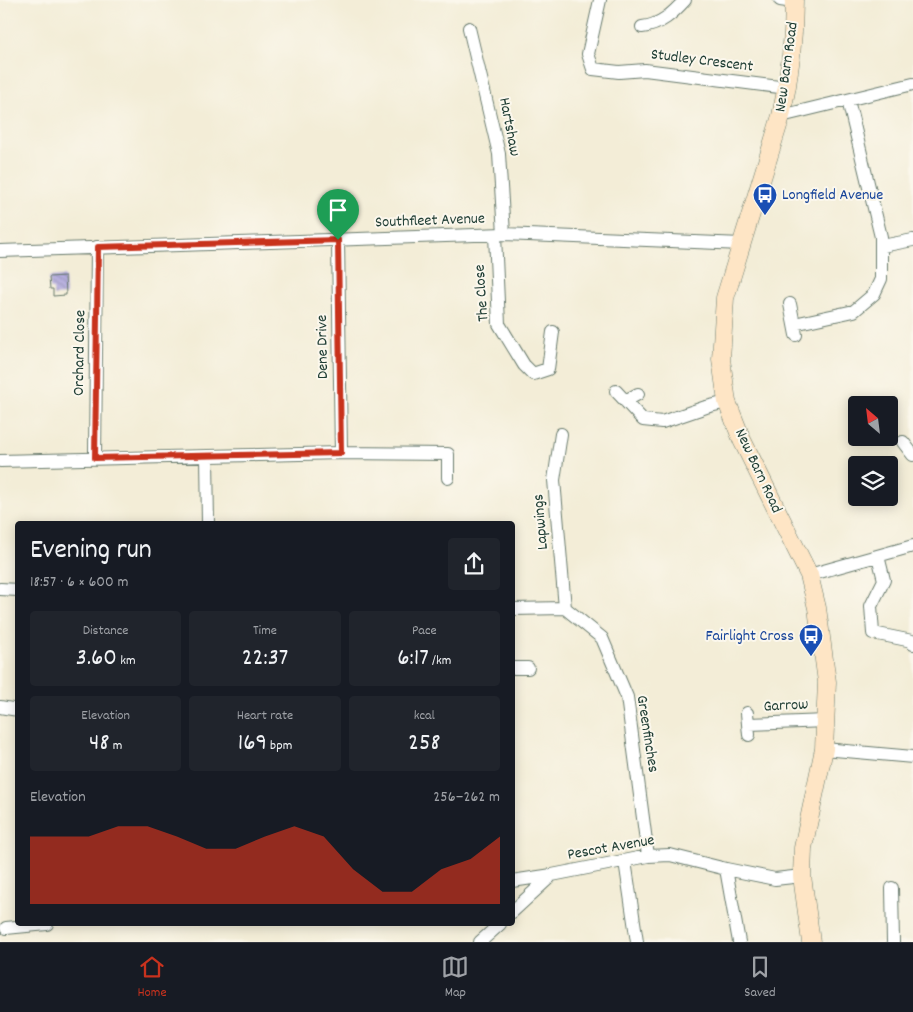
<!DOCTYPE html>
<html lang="en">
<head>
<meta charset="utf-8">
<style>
  :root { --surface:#171b24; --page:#20242c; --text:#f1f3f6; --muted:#9ea1a6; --line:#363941; --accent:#c8321e }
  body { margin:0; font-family:Dekko,sans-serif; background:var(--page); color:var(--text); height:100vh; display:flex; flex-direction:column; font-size:19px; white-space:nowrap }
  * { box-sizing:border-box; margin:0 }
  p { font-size:16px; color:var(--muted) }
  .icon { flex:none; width:28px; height:28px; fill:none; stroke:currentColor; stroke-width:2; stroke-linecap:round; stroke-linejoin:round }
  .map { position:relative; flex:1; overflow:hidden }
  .drawer { position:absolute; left:15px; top:521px; width:500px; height:405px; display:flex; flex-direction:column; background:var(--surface); border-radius:5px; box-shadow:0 2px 12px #0003 }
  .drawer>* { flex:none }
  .needle { width:32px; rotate:332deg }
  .controls { position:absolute; left:848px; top:396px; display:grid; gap:10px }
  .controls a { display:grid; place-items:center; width:50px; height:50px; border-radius:5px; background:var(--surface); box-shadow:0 2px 12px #0003; font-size:25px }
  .pin { position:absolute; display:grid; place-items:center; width:42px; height:42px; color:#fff; margin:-51px -21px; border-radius:50% 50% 50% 0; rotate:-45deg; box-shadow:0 0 5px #0007 }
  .pin .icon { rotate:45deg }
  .round { display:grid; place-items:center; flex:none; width:52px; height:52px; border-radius:5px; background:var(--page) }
  .headline { display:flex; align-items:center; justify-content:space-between; height:85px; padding:0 15px }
  h1 { font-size:28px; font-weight:600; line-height:38px }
  .metrics { display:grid; grid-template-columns:repeat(3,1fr); gap:8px; height:85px; padding:5px 15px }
  .metrics div { display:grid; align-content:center; border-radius:5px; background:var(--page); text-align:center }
  .metrics b { font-size:25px; font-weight:600 }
  .metrics small { font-size:14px; font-weight:400 }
  .metrics p { font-size:14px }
  .chart { height:140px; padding:10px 15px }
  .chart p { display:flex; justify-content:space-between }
  .chart svg { width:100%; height:90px; margin-top:5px; fill:var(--accent); opacity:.7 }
  .dock { display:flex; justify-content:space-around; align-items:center; height:70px; border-top:1px solid var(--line); background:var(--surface); font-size:14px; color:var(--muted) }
  .dock a { display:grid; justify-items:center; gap:2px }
  .dock .selected { color:var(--accent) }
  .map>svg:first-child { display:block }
  .building { fill:url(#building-back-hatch) }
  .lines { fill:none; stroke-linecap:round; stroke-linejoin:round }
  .street-casing { stroke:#697b6d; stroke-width:14 }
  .secondary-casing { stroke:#697b6d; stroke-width:19 }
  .street { stroke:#fff; stroke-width:12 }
  .secondary { stroke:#fee5c5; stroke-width:18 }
  .route-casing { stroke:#fff; stroke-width:10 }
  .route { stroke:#c8321e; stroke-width:6 }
  .labels { text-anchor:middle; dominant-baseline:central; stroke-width:4; stroke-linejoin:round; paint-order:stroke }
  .street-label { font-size:16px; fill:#1f3d34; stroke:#fbf7ec }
  .transit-label { font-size:16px; fill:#164399; stroke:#fbf7ec; text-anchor:start }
</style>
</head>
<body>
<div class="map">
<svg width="913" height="942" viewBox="0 0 913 942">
  <defs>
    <pattern id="building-back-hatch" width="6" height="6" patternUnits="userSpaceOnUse" patternTransform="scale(1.25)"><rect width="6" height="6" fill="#ada5dd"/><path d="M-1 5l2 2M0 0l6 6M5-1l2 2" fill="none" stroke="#8c88b4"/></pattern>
  </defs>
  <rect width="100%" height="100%" fill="#fbf7ec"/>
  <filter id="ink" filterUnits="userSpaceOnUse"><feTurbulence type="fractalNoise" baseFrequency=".02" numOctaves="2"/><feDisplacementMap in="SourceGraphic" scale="10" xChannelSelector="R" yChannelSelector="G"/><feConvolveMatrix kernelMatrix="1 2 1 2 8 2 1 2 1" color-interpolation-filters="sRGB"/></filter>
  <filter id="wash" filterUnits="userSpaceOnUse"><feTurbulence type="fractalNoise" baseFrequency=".0096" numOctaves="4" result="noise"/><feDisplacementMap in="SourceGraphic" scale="20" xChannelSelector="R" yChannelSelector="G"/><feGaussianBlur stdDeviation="1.12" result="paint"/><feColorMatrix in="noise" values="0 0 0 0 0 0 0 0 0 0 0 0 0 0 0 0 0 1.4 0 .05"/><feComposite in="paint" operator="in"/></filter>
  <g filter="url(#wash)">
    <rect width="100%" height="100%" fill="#f3edd7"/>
    <g id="blocks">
      <path class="building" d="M65,276L66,295L53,296V289H50L49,277Z"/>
    </g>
  </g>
  <g filter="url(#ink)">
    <use href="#blocks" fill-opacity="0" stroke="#697b6d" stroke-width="1"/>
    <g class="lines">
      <defs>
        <path id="street" d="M600,0L588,54L593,69L619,72L645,70L787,88
          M780,0L794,2
          M642,27C661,25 673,13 685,0
          M469,28L499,154L504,234
          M781,116L913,84
          M495,235L499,324L524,365L533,374L548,369L553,332
          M338,240L341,453
          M882,246L913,240
          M0,251L504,234L742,244
          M790,304L796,335
          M794,324L854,311L874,294L881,279V237L848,100
          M616,391L643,420L662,422L706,407L727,402
          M625,401L638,394
          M561,434L554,480L565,608
          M903,442L913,455
          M207,456L208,524
          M95,458L97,247
          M0,461L341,453L448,454V478
          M878,556L884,580L871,606L873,633L912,641L913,644
          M809,575L913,546
          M0,589L18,590
          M565,608L602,638L627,697L648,856
          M512,609L565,608
          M512,668H528
          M0,707L18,710
          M747,713L749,735
          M748,724L826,721
          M824,749L913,757
          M625,861L637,942
          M726,869L739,942
          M512,881L552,875L648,856L670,855L726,869L775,879L802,876
          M892,888L893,942
          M512,912L552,875
          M6,928L47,924
          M480,942L500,924"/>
        <path id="secondary" d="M794,0C794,39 790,77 781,116L725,298L721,359L727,402L742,440L809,575L817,608L827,682L824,749L803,848L802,876L811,942"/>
      </defs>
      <use href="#street" class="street-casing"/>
      <use href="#secondary" class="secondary-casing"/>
      <use href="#street" class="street"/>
      <use href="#secondary" class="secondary"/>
    </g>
  </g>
  <g class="lines" filter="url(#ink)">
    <defs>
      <path id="route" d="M338,240L341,453L95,458L98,247Z"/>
    </defs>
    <use href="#route" class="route-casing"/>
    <use href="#route" class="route"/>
  </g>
  <defs>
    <symbol id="bus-pin" viewBox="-11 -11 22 30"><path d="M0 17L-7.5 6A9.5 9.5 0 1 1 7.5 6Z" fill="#1a4fb4" stroke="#fbf7ec"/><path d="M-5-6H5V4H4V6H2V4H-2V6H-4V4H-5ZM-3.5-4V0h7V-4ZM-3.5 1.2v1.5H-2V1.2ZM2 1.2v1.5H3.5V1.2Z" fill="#fff"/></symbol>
  </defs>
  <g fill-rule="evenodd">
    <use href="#bus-pin" x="751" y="181" width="28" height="38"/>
    <use href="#bus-pin" x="797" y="622" width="28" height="38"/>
  </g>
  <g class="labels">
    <g class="street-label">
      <text transform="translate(702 61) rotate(7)">Studley Crescent</text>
      <text transform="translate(787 67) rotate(-82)">New Barn Road</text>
      <text transform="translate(509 127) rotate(79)">Hartshaw</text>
      <text transform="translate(430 221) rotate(-2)">Southfleet Avenue</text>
      <text transform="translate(482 293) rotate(-94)">The Close</text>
      <text transform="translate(323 347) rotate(-91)">Dene Drive</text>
      <text transform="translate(80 353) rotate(-89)">Orchard Close</text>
      <text transform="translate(758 471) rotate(65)">New Barn Road</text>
      <text transform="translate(541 522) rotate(-95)">Lapwings</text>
      <text transform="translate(786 706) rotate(-3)">Garrow</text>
      <text transform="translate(647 734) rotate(81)">Greenfinches</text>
      <text transform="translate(611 848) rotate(-10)">Pescot Avenue</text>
    </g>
    <g class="transit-label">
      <text x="782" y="195">Longfield Avenue</text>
      <text x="794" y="636" text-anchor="end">Fairlight Cross</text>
    </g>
  </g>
</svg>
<div class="controls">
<a><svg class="needle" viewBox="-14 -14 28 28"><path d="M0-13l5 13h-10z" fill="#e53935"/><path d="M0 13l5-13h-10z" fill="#9ea1a6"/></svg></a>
<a><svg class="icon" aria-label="layers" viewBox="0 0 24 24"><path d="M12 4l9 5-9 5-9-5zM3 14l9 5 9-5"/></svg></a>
</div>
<div class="pin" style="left:338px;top:240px;background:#1e9e55"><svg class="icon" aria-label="arrive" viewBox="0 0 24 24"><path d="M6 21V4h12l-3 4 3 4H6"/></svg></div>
<section class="drawer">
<div class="headline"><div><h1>Evening run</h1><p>18:57 · 6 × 600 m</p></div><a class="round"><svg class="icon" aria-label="share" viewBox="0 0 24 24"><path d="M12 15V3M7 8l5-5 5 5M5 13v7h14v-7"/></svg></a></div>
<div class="metrics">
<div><p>Distance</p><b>3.60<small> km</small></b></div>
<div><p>Time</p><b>22:37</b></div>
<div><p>Pace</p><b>6:17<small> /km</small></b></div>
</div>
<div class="metrics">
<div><p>Elevation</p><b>48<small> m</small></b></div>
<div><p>Heart rate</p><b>169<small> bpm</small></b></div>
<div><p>kcal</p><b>258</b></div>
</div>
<div class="chart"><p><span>Elevation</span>256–262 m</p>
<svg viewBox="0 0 160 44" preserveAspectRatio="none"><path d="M0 44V11L10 11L20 11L30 6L40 6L50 11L60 17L70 17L80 11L90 6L100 11L110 27L120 38L130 38L140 27L150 22L160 11V44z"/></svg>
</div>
</section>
</div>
<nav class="dock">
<a class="selected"><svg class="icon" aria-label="home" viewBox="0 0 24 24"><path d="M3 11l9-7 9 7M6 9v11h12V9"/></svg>Home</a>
<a><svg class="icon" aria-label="map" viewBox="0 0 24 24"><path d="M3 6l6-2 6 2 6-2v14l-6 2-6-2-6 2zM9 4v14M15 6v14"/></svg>Map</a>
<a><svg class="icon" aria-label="saved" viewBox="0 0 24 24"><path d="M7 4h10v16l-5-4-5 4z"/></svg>Saved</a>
</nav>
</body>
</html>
